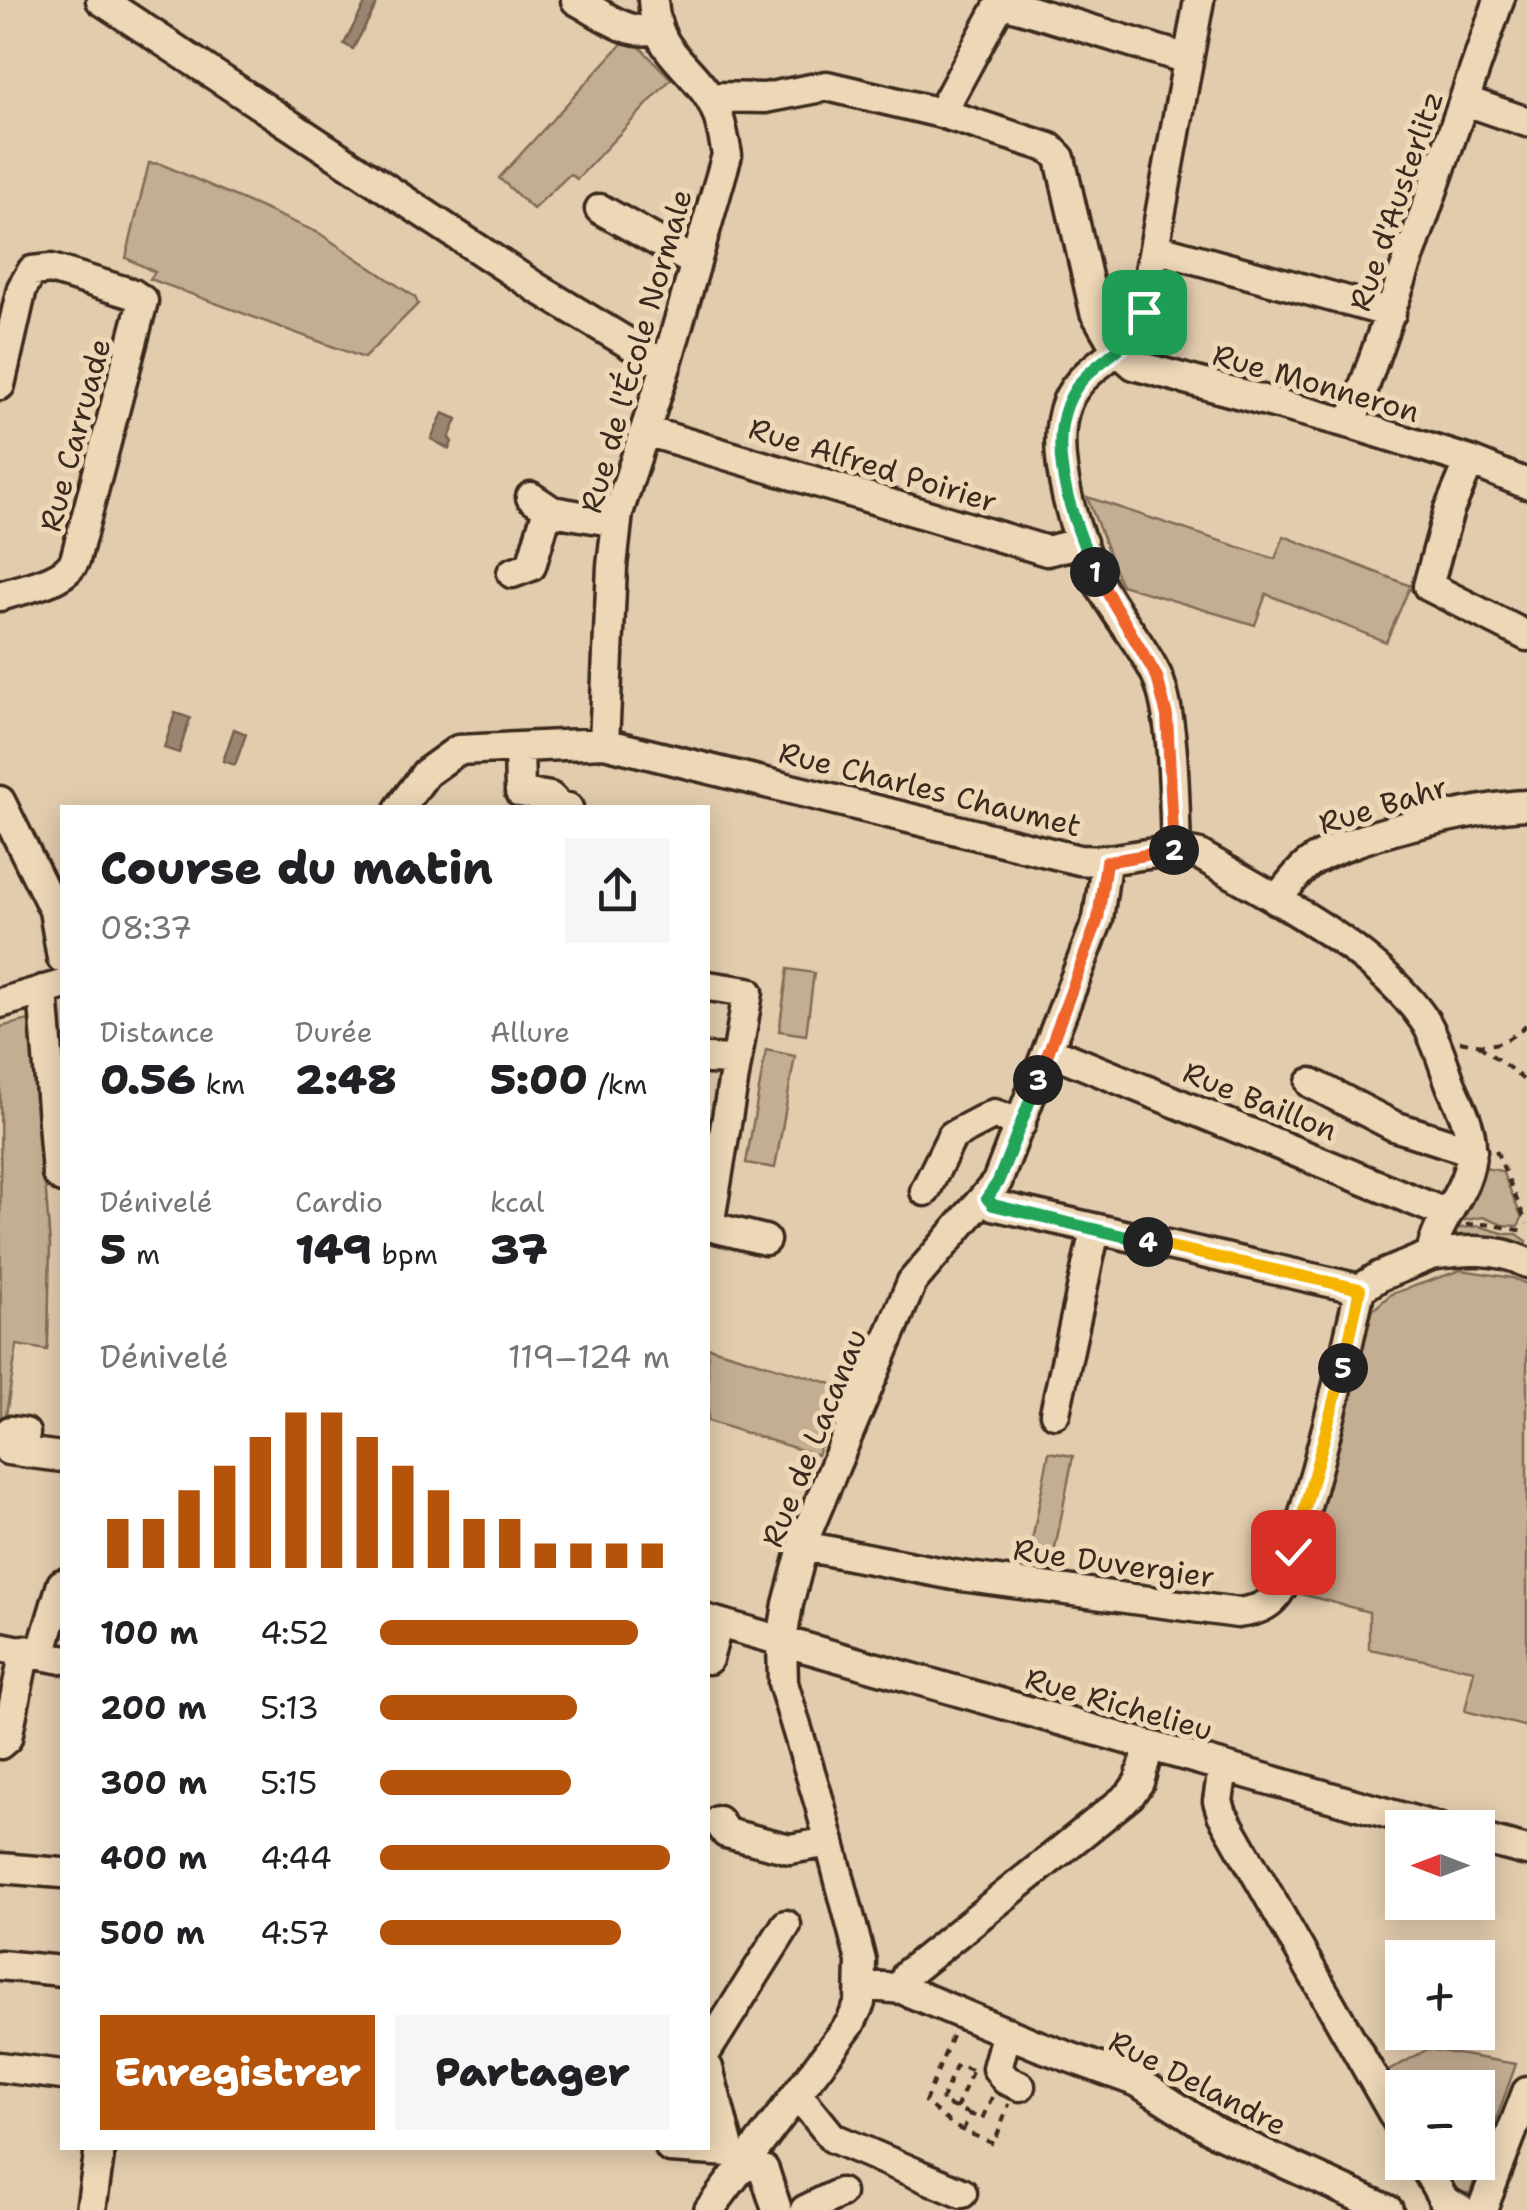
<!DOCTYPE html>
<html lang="fr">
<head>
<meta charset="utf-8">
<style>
  :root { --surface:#fff; --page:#f6f6f6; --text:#202124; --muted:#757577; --accent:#b45309 }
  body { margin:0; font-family:"Shantell Sans",sans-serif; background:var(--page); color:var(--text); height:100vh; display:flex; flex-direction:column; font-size:38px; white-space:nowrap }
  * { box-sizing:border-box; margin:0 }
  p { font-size:32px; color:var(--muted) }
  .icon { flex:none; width:55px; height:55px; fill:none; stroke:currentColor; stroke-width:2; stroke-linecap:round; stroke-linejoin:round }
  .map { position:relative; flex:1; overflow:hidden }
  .sheet { position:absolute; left:60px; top:805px; width:650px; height:1345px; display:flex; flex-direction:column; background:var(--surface); border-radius:0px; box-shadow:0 5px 25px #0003 }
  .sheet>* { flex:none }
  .needle { width:65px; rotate:270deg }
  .tools { position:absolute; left:1385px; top:1810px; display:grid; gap:20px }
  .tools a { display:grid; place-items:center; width:110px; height:110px; border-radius:0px; background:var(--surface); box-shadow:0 5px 25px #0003; font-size:50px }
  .pin { position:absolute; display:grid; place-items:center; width:85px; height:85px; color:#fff; margin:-42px; border-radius:20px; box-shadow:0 5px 15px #0006 }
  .km { position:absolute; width:50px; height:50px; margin:-25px; border-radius:50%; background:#222; color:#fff; font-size:28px; line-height:50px; text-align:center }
  .round { display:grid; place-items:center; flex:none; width:105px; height:105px; border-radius:0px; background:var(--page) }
  .headline { display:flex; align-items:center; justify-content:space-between; height:170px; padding:0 40px }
  h1 { font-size:45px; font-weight:800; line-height:75px }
  .metrics { display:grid; grid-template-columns:repeat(3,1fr); gap:15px; height:170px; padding:10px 40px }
  .metrics div { display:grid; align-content:center }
  .metrics b { font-size:42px; font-weight:800 }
  .metrics small { font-size:28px; font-weight:400 }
  .metrics p { font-size:28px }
  .chart { height:280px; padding:20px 40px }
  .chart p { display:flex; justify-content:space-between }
  .chart svg { width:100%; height:180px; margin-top:10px; stroke:var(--accent); stroke-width:6 }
  .button { display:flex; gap:20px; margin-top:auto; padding:20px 40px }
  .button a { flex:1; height:115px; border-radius:0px; background:var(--accent); color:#fff; font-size:40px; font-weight:800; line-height:115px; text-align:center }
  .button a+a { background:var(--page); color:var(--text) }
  ul { padding:0 40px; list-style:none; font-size:32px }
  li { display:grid; grid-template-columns:160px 120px 1fr; align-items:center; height:75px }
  li i { height:25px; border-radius:12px; background:var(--accent) }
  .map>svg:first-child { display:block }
  .green { fill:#c4ae93; stroke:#806c58; stroke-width:2.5 }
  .water { fill:#9a866f; stroke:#74614f; stroke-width:2.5 }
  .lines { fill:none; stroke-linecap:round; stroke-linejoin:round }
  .minor-casing { stroke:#3b2a1e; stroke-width:35 }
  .path { stroke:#3b2a1e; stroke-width:4; stroke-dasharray:8 8; stroke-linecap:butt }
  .minor { stroke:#eed7b7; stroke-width:28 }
  .split-1-casing { stroke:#fff; stroke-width:20 }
  .split-2-casing { stroke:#fff; stroke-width:20 }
  .split-3-casing { stroke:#fff; stroke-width:20 }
  .split-4-casing { stroke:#fff; stroke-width:20 }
  .split-5-casing { stroke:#fff; stroke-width:20 }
  .split-6-casing { stroke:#fff; stroke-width:20 }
  .split-1 { stroke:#22a559; stroke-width:12 }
  .split-2 { stroke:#f0652b; stroke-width:12 }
  .split-3 { stroke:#f0652b; stroke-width:12 }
  .split-4 { stroke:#22a559; stroke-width:12 }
  .split-5 { stroke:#f5b400; stroke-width:12 }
  .split-6 { stroke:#f5b400; stroke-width:12 }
  .labels { text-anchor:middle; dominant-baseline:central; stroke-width:10; stroke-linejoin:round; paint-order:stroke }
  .street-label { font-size:30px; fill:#3b2a1e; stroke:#eed7b7 }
</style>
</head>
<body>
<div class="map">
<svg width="1527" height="2210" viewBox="0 0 1527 2210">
  <rect width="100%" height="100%" fill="#e3ccae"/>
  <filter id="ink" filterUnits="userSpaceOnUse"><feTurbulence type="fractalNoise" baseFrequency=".01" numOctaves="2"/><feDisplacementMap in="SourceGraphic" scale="20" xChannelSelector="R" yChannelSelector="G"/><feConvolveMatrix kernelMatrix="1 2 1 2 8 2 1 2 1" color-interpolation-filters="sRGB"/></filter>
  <g filter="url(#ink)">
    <path class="green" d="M629,36L671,79L577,179L570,174L533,209L499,178Z
      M149,163L161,164L319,233L415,297L418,304L364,358L150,279L155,272L126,258Z
      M1087,497L1275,559L1284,536L1416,588L1415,592L1409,589L1386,642L1266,594L1255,625L1121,585Z
      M788,969L814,973L806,1035L779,1031Z
      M33,1019L50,1246L48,1343L47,1350L17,1345L1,1447L0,1027Z
      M766,1050L795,1056L775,1168L746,1163Z
      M1484,1168L1502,1171L1522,1218L1518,1226L1503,1225L1483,1217L1453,1222L1481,1169Z
      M1479,1226L1506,1234H1517L1527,1241L1526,1252L1459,1239L1451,1233L1453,1229Z
      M1461,1270L1513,1278L1527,1284V1727L1465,1711L1474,1670L1369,1649V1612L1294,1592L1373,1310L1391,1294Z
      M708,1347L843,1387L817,1455L708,1421Z
      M1049,1452L1073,1456L1050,1575L1026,1572Z
      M1428,2049L1516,2064L1470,2193L1449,2192L1433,2163L1478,2162V2088H1402V2109L1383,2074Z"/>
    <path class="water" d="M367,0H379L353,49L344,44Z
      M443,413L457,419L449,438L452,442L449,449L431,439Z
      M175,713L190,718L179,753L164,748Z
      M234,729L246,734L235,765L223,761Z"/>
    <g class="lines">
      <defs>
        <path id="minor" d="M101,0L537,288L666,366
          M576,0C600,13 629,37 656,29
          M709,97L765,98L827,86L941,113L1050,148L1060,158L1095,312L1117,350L1134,365L1351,424L1470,461L1527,484
          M1466,101L1527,122
          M941,113L1001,2L1187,59
          M600,209L696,263
          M1155,248L1391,313
          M0,385L22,288L32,271L51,269L133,294L143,301L75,560C64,583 23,588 0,596
          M1351,424L1499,0
          M646,431L1047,551L1082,542
          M1470,461L1449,510L1428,586L1527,636
          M531,497L552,511
          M512,573L531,566L544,522L552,511L617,522
          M604,743L612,566L618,513L666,366L727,155C723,134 720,112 707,94C681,57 656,51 653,0
          M519,747L520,792L550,797L559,806L568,808
          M0,801L54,910L62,958
          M400,808L426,773L458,750L604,743L1079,860C1122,864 1156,845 1200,855C1275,899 1375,948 1425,1021C1437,1040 1443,1064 1451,1085C1460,1106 1472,1127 1471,1150C1471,1190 1437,1217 1431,1255C1463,1250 1498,1247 1527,1263
          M1176,850C1174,803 1175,718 1157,676C1142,644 1117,617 1100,585C1076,540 1047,452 1067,402C1081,368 1121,355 1140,326L1199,0
          M1276,900C1286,889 1296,874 1307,865C1341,837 1482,806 1527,805
          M708,986L748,992L709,1226
          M43,990L57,1174L62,1178
          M0,1003L62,985
          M1048,1050L1447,1214
          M708,1059L736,1060
          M1311,1083L1394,1126L1472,1151
          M925,1191L952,1136L994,1114L1021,1124
          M987,1198L993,1205L1360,1289
          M708,1226L765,1240
          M1360,1289L1380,1276L1431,1255
          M1055,1413L1095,1230
          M22,1452L25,1433L10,1431L8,1450L62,1457
          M803,1546L954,1575L1238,1613C1251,1611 1263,1609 1273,1599C1291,1581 1295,1545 1302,1521C1324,1444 1343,1367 1360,1289
          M708,1620L1439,1828
          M0,1647L62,1659
          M41,1654L62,1584
          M708,1659L718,1623
          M0,1744L7,1738L25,1650
          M1223,1769L1218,1801L1222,1814L1402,2129
          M718,1821L726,1833L790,1849L830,1842
          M1478,1838L1527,1851
          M0,1868L62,1873
          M0,1965L62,1971
          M863,1985L902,1989L1039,2046L1138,2082L1214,2131L1388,2210
          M902,1989L907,1974L1130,1795L1139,1782L1149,1747
          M1007,2032L997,2068L1006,2080L1020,2086
          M708,2049L786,1925
          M0,2067L62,2075
          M708,2068L730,2152L744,2164
          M795,2097L807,2106L833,2138L962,2193
          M670,2148L730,2152
          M747,2161L764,2170L777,2210
          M1422,2162L1444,2200L1461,2210
          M91,2210L100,2148
          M709,2210L850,2024L860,2003L861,1961L820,1805L783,1683L782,1640L788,1604L807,1532L912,1282L997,1182L1098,919L1106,863
          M805,2210L840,2193
          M1482,2210L1527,2092"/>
      </defs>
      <use href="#minor" class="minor-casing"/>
      <path class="path" d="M1460,1041C1492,1048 1503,1046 1527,1024
        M1479,1045C1492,1057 1519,1072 1527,1085
        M1496,1150L1527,1224
        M1466,1225C1487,1221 1506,1229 1527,1231
        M952,2036L925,2102L955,2127L994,2144L1009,2104
        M956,2109L972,2072
        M970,2114L941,2102L957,2064L973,2071
        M963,2131L970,2114L982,2119L992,2097"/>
      <use href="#minor" class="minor"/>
    </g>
  </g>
  <g class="lines" filter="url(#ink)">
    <defs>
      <path id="split-1" d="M1095,572C1070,515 1035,424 1088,374C1110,353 1136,342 1144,312"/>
      <path id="split-2" d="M1095,572L1157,677L1167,716L1174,850"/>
      <path id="split-3" d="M1038,1080L1098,919L1106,862L1174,850"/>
      <path id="split-4" d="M1038,1080L998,1182L987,1198L993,1205L1148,1242"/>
      <path id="split-5" d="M1148,1242L1360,1289L1343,1368"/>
      <path id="split-6" d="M1293,1552L1343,1368"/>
    </defs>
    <use href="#split-1" class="split-1-casing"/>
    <use href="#split-2" class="split-2-casing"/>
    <use href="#split-3" class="split-3-casing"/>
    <use href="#split-4" class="split-4-casing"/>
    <use href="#split-5" class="split-5-casing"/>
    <use href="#split-6" class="split-6-casing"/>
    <use href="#split-1" class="split-1"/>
    <use href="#split-2" class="split-2"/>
    <use href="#split-3" class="split-3"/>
    <use href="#split-4" class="split-4"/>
    <use href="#split-5" class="split-5"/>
    <use href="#split-6" class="split-6"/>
  </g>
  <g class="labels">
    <g class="street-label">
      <text transform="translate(1396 201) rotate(-71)">Rue d'Austerlitz</text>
      <text transform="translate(636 351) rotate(-74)">Rue de l'École Normale</text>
      <text transform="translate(1316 383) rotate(16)">Rue Monneron</text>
      <text transform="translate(75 435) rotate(-75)">Rue Carruade</text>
      <text transform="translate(873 465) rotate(17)">Rue Alfred Poirier</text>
      <text transform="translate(930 789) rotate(14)">Rue Charles Chaumet</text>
      <text transform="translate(1383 805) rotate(-17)">Rue Bahr</text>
      <text transform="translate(1260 1101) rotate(22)">Rue Baillon</text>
      <text transform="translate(814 1438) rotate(-68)">Rue de Lacanau</text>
      <text transform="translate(1114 1563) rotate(8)">Rue Duvergier</text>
      <text transform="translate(1119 1704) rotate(16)">Rue Richelieu</text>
      <text transform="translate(1198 2083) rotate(27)">Rue Delandre</text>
    </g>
  </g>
</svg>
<div class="tools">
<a><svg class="needle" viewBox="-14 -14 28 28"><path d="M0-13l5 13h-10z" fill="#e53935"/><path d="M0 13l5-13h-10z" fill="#757577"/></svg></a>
<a>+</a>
<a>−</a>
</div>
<div class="pin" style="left:1144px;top:312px;background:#1e9e55"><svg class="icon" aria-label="arrive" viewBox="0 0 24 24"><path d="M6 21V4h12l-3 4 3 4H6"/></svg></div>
<div class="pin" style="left:1293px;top:1552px;background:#d93025"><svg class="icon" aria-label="check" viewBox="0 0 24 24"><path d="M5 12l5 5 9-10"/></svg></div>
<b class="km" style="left:1095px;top:572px">1</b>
<b class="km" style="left:1174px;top:850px">2</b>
<b class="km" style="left:1038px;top:1080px">3</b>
<b class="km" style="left:1148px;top:1242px">4</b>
<b class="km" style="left:1343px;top:1368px">5</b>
<section class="sheet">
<div class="headline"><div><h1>Course du matin</h1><p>08:37</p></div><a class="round"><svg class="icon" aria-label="share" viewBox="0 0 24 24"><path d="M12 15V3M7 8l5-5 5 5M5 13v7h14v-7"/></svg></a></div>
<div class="metrics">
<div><p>Distance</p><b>0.56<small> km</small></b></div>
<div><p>Durée</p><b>2:48</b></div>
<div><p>Allure</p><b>5:00<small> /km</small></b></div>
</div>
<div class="metrics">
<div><p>Dénivelé</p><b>5<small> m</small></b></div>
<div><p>Cardio</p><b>149<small> bpm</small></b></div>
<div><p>kcal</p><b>37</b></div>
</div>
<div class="chart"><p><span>Dénivelé</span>119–124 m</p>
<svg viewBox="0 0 160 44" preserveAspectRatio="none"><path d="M5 44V32M15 44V32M25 44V25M35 44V19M45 44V12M55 44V6M65 44V6M75 44V12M85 44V19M95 44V25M105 44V32M115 44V32M125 44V38M135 44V38M145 44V38M155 44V38"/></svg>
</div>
<ul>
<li><b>100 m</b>4:52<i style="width:89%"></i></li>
<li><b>200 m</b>5:13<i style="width:68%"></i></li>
<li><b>300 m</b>5:15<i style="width:66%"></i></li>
<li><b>400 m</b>4:44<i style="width:100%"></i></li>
<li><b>500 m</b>4:57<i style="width:83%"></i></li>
</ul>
<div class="button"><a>Enregistrer</a><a>Partager</a></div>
</section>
</div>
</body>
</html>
